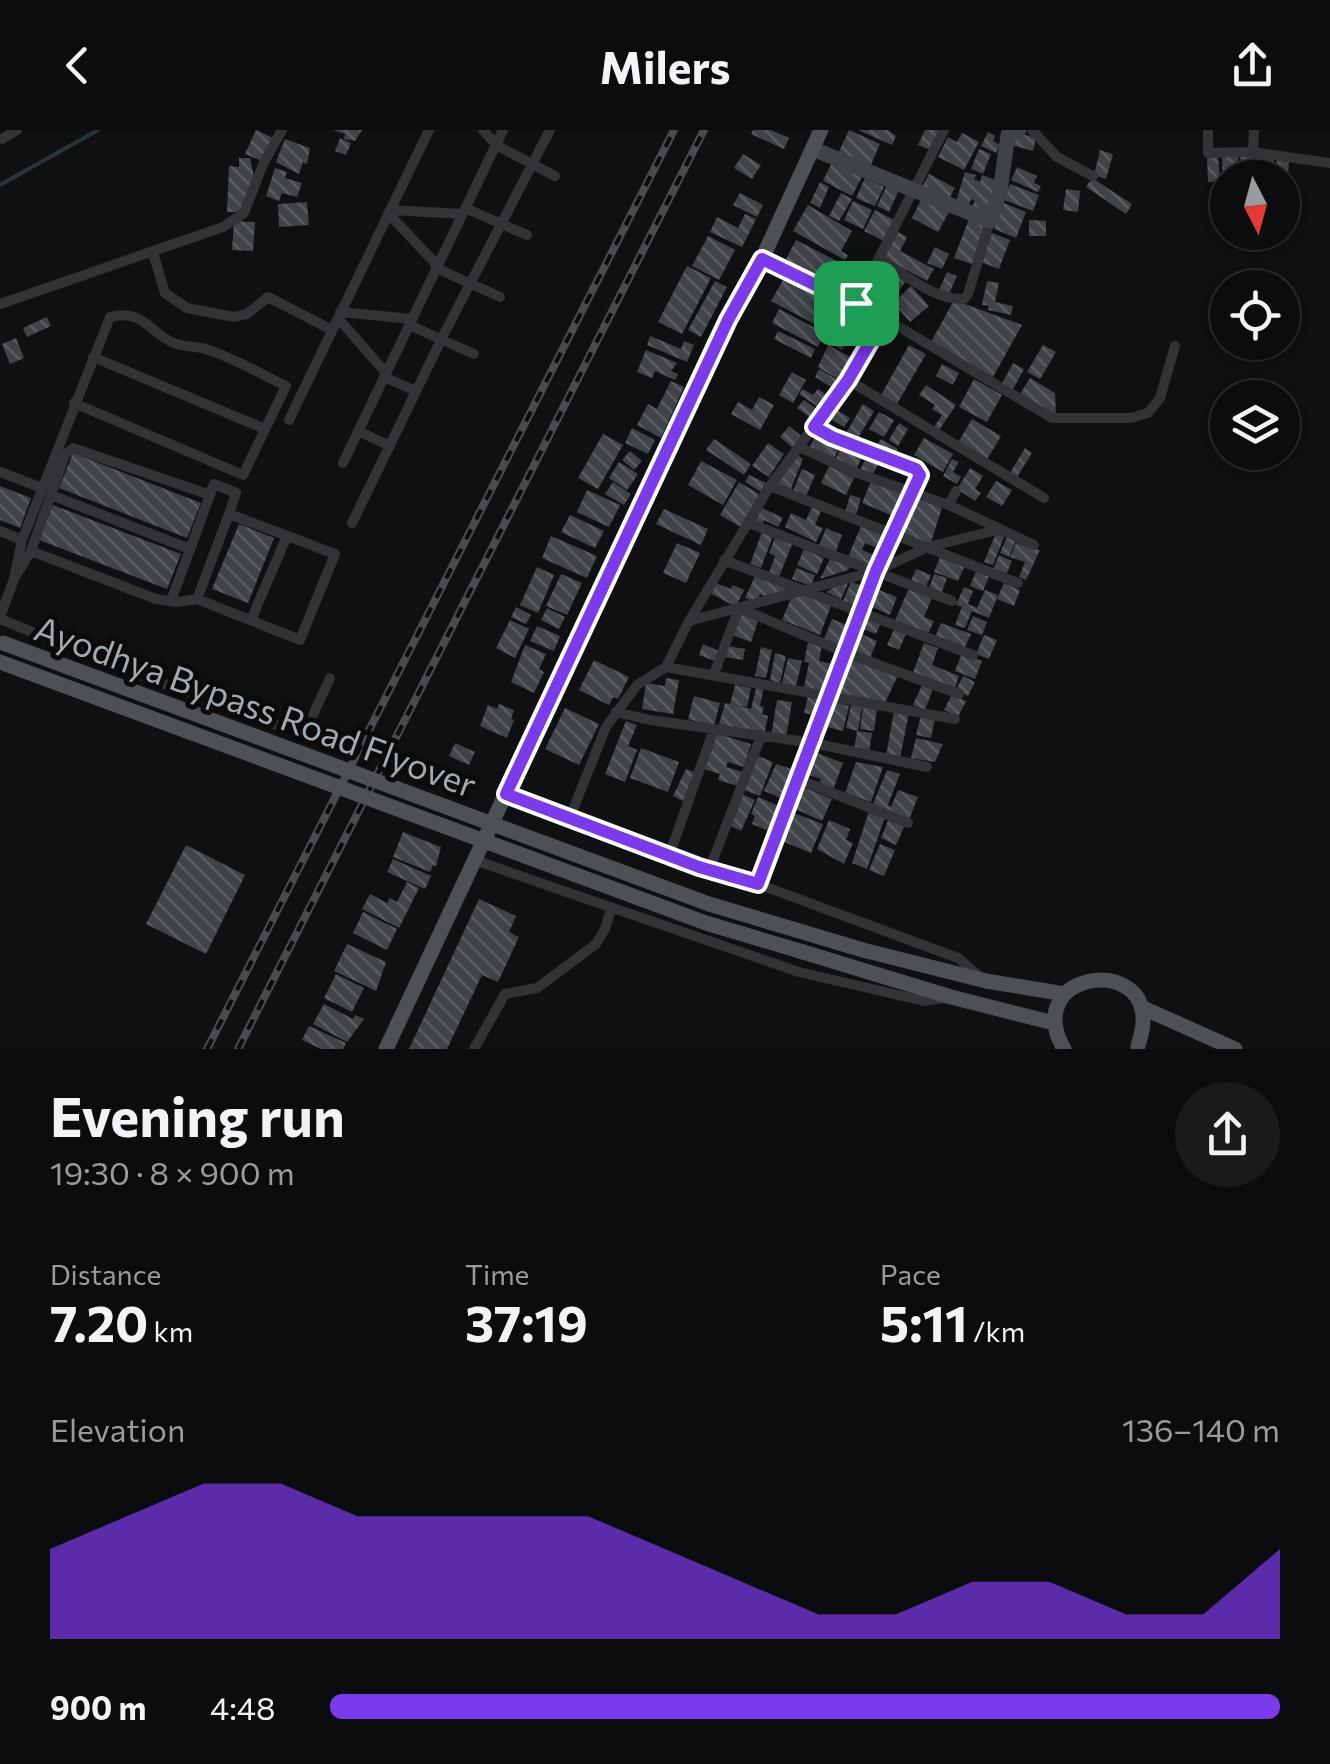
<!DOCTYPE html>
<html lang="en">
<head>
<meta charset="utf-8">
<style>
  :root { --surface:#0b0c0d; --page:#191a1b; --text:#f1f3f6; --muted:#9a9b9d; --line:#2b2c2e; --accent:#7c3aed }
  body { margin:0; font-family:Commissioner,sans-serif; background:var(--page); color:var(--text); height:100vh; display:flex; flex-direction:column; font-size:38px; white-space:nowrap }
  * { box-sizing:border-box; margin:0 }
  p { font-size:32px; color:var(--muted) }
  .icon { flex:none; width:55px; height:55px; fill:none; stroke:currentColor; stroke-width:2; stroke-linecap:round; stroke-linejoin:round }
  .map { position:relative; height:919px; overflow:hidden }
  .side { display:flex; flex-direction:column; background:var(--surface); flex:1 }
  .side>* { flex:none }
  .needle { width:65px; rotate:174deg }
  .buttons { position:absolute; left:1210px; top:30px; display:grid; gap:20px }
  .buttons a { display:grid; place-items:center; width:90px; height:90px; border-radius:50%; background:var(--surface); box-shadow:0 2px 8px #0004,0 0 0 2px var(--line); font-size:50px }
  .pin { position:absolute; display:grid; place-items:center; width:85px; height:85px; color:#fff; margin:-42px; border-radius:20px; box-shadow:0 5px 15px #0006 }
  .round { display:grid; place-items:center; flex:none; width:105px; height:105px; border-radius:52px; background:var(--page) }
  .head { display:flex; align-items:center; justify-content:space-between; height:170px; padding:0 50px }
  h1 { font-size:55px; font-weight:700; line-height:75px }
  .metrics { display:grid; grid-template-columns:repeat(3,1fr); gap:15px; height:170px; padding:10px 50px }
  .metrics div { display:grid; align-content:center }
  .metrics b { font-size:50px; font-weight:700 }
  .metrics small { font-size:28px; font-weight:400 }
  .metrics p { font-size:28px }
  .chart { height:280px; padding:20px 50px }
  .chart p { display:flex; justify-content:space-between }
  .chart svg { width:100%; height:180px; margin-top:10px; fill:var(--accent); opacity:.7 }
  ul { padding:0 50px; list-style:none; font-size:32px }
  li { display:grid; grid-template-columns:160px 120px 1fr; align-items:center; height:75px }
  li i { height:25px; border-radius:12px; background:var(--accent) }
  header { display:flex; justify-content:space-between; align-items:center; height:130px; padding:0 50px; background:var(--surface); font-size:45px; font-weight:700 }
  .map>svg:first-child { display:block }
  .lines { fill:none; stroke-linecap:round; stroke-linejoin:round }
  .stream { stroke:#2a3539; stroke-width:4 }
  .building { fill:url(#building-back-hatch) }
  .street { stroke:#313336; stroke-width:10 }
  .secondary { stroke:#3f4246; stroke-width:15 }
  .primary { stroke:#4d5055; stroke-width:15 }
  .rail-casing { stroke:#484b4f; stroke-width:8 }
  .rail { stroke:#0b0b0c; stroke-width:4; stroke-dasharray:11; stroke-linecap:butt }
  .primary-bridge { stroke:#4d5055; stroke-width:15 }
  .route-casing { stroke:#fff; stroke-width:20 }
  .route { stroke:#7c3aed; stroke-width:12 }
  .labels { text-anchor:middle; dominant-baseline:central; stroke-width:10; stroke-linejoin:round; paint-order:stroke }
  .street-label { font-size:35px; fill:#a1aab1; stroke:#0b0b0c }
</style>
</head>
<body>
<header><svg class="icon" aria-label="back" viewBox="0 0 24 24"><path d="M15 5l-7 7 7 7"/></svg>Milers<svg class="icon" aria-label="share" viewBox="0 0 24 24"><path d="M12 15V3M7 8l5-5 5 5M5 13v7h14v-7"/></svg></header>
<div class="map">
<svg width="1330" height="919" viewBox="0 0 1330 919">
  <defs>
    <pattern id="building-back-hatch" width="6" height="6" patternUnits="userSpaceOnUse" patternTransform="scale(2.5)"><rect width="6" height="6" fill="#404347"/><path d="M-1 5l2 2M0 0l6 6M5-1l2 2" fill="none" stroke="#585b5f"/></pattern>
  </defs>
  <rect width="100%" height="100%" fill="#0f1011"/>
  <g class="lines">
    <path class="stream" d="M0,55L98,0"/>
  </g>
  <path class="building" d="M256,0L273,8L262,31L245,24Z
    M333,0H362L355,11L344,9L345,4Z
    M753,0H771L789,8L784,19L751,4Z
    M849,0L880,14L868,42L836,28Z
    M858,0H888L896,6L892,15Z
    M925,0H940L931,20L918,15Z
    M988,2L995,6L993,11L1000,15L996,23L981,16Z
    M1015,2L1036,8L1033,21L1011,15Z
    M962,3L979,12L964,40L938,27L948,7L957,12Z
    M340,8L351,13L346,25L335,21Z
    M285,9L310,18L307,34L303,32L299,44L276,32Z
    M979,19L991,24L983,44L971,39Z
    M1100,20L1113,24L1106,49L1094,45Z
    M743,24L761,35L752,49L734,38Z
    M1254,25V48H1241L1240,26Z
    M1218,26L1220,51L1208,52L1207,27Z
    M1222,26H1238L1239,48H1228V52H1223Z
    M1257,26H1274L1273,48H1257Z
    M239,28H250L254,46L239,82H227L229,36L239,37Z
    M1277,28L1289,29L1288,50L1275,48Z
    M833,30L863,45L852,66L823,51Z
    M1017,37L1037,46L1034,53L1041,56L1038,62L1011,50Z
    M275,38L287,42L285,48L302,53L297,67L282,63L279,71L266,66Z
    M965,42L976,45L974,49L980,52L982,45L1000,52L988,82L972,76L975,71L971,69L967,80L955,75Z
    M929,44L955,58L947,72L921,59Z
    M865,48L884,57L875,76L856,68Z
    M1092,48L1132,74L1126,84L1086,57Z
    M820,52L829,57L820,78L810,73Z
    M1010,54L1039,65L1033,81L1004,70Z
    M887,55L899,60L889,82L877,76Z
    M1066,59L1080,61L1078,82L1063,80Z
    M740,63L763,75L757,87L733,75Z
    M841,63L852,69L839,91L829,86Z
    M922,68L949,82L938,102L912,88Z
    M853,71L872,80L863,99L844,90Z
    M307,72L309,95L279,97L278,74Z
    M1004,73L1026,82L1016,108L994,99Z
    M808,75L852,101L841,121L848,125L845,130L793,101Z
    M875,80L894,90L884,111L864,101Z
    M745,84L756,89L742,117L710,102L717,87L738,98Z
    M969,89L986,95L972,134L954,128Z
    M1029,90L1046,91V106H1029Z
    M234,91L255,92L253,121L232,120Z
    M898,102L907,107L900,121L934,139L927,151L884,128Z
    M992,103L1010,110L999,139L981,132Z
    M708,106L735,120L719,150L692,136Z
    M796,110L862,144L850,167L784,133Z
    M935,117L949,124L942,139L927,133Z
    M687,136L711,148L682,204L658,192Z
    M947,142L957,146L949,164L939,160Z
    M898,143L907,149L887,179L864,167L874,149L889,155L885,165Z
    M786,145L839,173L824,199L771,171Z
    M715,151L727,157L701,207L688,200Z
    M987,151L999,153L995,172L1013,176L1011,185L988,180L989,176L982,175Z
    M911,156L929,176L910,192L893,173Z
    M954,170L1022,195L993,247L931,212Z
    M847,173L858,179L853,187L867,195L862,204L838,191Z
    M779,179L825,203L818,217L772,193Z
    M47,187L51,196L27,207L23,198Z
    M838,197L851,205L842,220L829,212Z
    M778,201L815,219L811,228L774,209Z
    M650,206L681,219L684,211L694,215L687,232L647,215Z
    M16,208L24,228L10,234L2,214Z
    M828,215L854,229L848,241L838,235L847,242L841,251L818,237Z
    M909,215L926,224L897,274L881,265Z
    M1043,215L1056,222L1040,249L1027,242Z
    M646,220L677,233L671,241L678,244L675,250L655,241L652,248L637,242Z
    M1013,233L1024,239L1011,263L1000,257Z
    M942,234L959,243L953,255L936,246Z
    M819,239L841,252L836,260L815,247Z
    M792,242L806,250L793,273L779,265Z
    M1030,248L1055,263L1056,287L1020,264Z
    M974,249L1002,265L987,292L959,277Z
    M671,251L684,257L661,308L637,295L648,274L657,279Z
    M926,255L956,275L939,300L934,297L942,285L932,279L935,275L919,265Z
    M803,259L813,265L818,259L832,268L824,281L799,264Z
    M759,267L774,275L760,300L731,284L738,272L752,280Z
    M804,270L821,282L815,291L797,278Z
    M863,274L874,281L854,315L843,308Z
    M832,277L850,288L844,297L827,287Z
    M879,282L894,290L884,307L869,299Z
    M972,289L1001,306L986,331L957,314Z
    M899,293L908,299L898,316L889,310Z
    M789,296L804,308L794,319L780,307Z
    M632,298L655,310L648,324L625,313Z
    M817,303L841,315L833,330L809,318Z
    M603,304L623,315L598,359L578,348Z
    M924,308L953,324L943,342L914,325Z
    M714,309L751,334L744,345L706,320Z
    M881,309L898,319L893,329L875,319Z
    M844,312L864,323L856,340L835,330Z
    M768,313L784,324L769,347L752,336Z
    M1025,318L1032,323L1017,347L1010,343Z
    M630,321L642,331L634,340L622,330Z
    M869,322L881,328L872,346L860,340Z
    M73,323L201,373L187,408L59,358Z
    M795,323L803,329L790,361L776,352Z
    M952,329L959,332L953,342L961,347L957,354L943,346Z
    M701,331L737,350L723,375L688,355Z
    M619,332L638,344L627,360L609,348Z
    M829,336L854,348L846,365L821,353Z
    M970,338L983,346L975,359L981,363L975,371L957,359Z
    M802,339L815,345L806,366L793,361Z
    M749,345L766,353L761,362L745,352Z
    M871,351L902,363L893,386L862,373Z
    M996,351L1012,360L1002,376L986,367Z
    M613,352L631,364L624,375L605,364Z
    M739,352L759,364L741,397L720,385Z
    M0,356L31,368L20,398L0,390Z
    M587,360L620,375L609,397L577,382Z
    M850,365L861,368L856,385L845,382Z
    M912,365L942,378L930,415L895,405Z
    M53,375L181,424L167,459L39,410Z
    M813,375L822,379L815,395L823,398L816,412L785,397L791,383L806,390Z
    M762,378L783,388L778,397L764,390L761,396L754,393Z
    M664,379L708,399L701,415L656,394Z
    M570,385L604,401L595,418L561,402Z
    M239,394L274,408L248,473L212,459Z
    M861,396L887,407L882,420L865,413L862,420L879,427L874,437L847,429Z
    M826,398L842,405L835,424L818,418Z
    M762,402L773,406L761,438L750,434Z
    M996,403L1004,407L993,435L984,432Z
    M776,405L793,412L779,447L769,443L775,426L769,423Z
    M551,406L597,426L587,448L542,428Z
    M1007,407L1016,410L1009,427L1000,423Z
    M677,413L700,423L686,453L663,443Z
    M1016,413L1040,420L1026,450L1019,447L1025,432L1010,427Z
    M804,419L824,428L817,444L797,435Z
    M941,425L965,435L958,451L934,442Z
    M999,425L1012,431L1006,445L993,440Z
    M831,427L851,435L848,440L820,449Z
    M537,437L554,445L538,483L520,475Z
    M796,438L815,445L811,456L792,449Z
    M916,439L931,445L925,459L910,453Z
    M977,439L990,444L983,461L970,456Z
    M757,442L787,456L784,463L769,468L760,464L756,472L745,468Z
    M561,444L582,453L567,485L546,476Z
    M934,444L947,448L941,465L928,461Z
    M851,447L841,469L826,462Z
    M713,452L731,459L733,455L744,460L736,477L708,462Z
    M851,452L863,456L855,475L843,471Z
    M1004,453L1020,460L1014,476L997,469Z
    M964,457L973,461L968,474L977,478L985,460L998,465L989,488L972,481L965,498L955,495L962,477L956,475Z
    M909,458L932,468L924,487L934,491L927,506L894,493Z
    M879,460L897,467L890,485L872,477Z
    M803,462L832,473L820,505L782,490L792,466Z
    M516,477L531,485L526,494L511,487Z
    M547,478L565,487L559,499L541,490Z
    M740,482L759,488L751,512L732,505Z
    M863,486L881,493L876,504L858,497Z
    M973,486L987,492L982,505L967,500Z
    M832,489L852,497L844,517L824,509Z
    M510,490L529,499L515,528L496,518Z
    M941,493L971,504L964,519L935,507Z
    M537,496L560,506L554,521L530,511Z
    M894,499L906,504L899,520L887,515Z
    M859,503L877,511L870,528L852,520Z
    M984,505L997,510L989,529L976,524Z
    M808,512L822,515L819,531L833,534L827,562L804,557L809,533L804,532Z
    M924,513L938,518L932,535L959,546L954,561L912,545Z
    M703,514L721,522L717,532L699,525Z
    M525,515L546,524L539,539L544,542L534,563L511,552Z
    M728,516L745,519L743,530L725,527Z
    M761,517L772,520L766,548L755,546Z
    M775,523L786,526L780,553L770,550Z
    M962,523L982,531L975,549L955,541Z
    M788,528L802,531L796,556L782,553Z
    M850,529L897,547L885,573L836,564Z
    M594,530L629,547L618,569L613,567L609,575L579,560Z
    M963,546L975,552L968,566L956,560Z
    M666,548L679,550L673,584L642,579L646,553L665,556Z
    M757,554L764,556L760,576L764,577L762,584L768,586L764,605L719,594L725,573L730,574L735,555L751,558L747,577L735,575L751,579Z
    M922,555L933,559L925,580L913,575Z
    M952,564L966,571L958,587L944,580Z
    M694,566L720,573L714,596L688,589Z
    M808,566L822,568L818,586L804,583Z
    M777,570L792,572L786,608L771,606Z
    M834,572L849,576L843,601L827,597Z
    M499,574L514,580L511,589L514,590L507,608L480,596L488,575L497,579Z
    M851,575L862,577L858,601L846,598Z
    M863,577L877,579L874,601L860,599Z
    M565,578L599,594L579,635L545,619Z
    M894,581L909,583L900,628L886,626Z
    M921,585L935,588L931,608L916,605Z
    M626,591L637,595L628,616L637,620L625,652L605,644Z
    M857,601L872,603L869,623L854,620Z
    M715,603L751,614L744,637L728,632L726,637L743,642L738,656L718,650L720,644L704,639Z
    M916,608L943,614L935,632L911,628Z
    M455,613L475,622L469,635L449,626Z
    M641,618L679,632L668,662L630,648Z
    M814,622L843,633L833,660L818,655L821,649L806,644Z
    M758,626L773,632L760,666L744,660Z
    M856,632L883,637L871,672L845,663Z
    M776,634L798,641L786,670L764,661Z
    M444,636L463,644L458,656L439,648Z
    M686,639L696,643L683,671L673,666Z
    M887,640L900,644L888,675L891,677L898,660L918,667L909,690L872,676Z
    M803,657L832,669L822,691L793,678Z
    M742,664L755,670L741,701L729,695Z
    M758,667L786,679L776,704L752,694L755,686L751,684Z
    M869,681L885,687L867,739L852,733Z
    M794,683L823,694L811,723L782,711Z
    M889,688L905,695L896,715L881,708Z
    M829,690L850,699L846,710L853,713L844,734L817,719Z
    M403,702L441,717L436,736L433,735L430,742L393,727Z
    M880,714L895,720L884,746L869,740Z
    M186,715L245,745L206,824L146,794Z
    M393,729L431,746L425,759L387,742Z
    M407,752L419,758L399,798L362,779L370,764L387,773L390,768L397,772Z
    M479,769L516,786L509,802L519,807L498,852L482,845L447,919H409Z
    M363,782L397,799L387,820L353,803Z
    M347,814L386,832L376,861L334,841Z
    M336,844L364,858L352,882L324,868Z
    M324,874L353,889L355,885L364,889L347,912L313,894Z
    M309,896L346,913L343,919H321L302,910Z"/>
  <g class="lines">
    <path class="street" d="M483,0L496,15L555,46
      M1032,0L1057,27L1093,46
      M1208,0V23L1253,22L1330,33
      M2,9L17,0
      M1253,22L1254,0
      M465,78L527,105
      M390,80L462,84
      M388,83L437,135
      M153,123L165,163L187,178L234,187L247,184L268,167L332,200
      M762,129L884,188L1052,288H1131L1148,283L1160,268L1175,216
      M879,129C903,143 935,171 964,169L968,164L990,91
      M436,138L500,167
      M856,173L944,0
      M0,174L223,97L244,83L264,32L282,0
      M340,182L412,189
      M338,188L386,243
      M409,195L474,224
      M93,227L265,299
      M384,247L416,261
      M848,250L1044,368
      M289,290L429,0
      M358,301L390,316
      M799,317L854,342L949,375L1034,415
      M343,333L503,0
      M0,342L42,358
      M770,356L1018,453
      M51,365L190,419
      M949,375L956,361
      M352,393L444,204L550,0
      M749,393L952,471
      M0,401L22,410
      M724,430L973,525
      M14,449L31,421L65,325L73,318L210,365L214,354L236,363L229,384L335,424L300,510L197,469L177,472L156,469L31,421
      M197,469L229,384
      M171,471L210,365
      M0,487L14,449L22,410L110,187C143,178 151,204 174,213C183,217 195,216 205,219C233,227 260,244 286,256L243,345L74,273
      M0,489L134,543L277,595L295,596L311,589L330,548
      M251,490L287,406
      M689,491L876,441L928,417L997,400
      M666,537L955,589
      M714,544L739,478L846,523L959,564
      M616,582L650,590L813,613L927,637
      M800,650L908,693
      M506,664L699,737L758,754L958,828L983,849
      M570,687L606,597L637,555L666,537L689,491L770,356L848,250L884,188
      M669,726L714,599
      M474,730L799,842L924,871L945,868
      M709,740L761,606
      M758,754L876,441L919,345L917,339L832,307L814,297
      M474,919L505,864L537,858L596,814L605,799L611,779"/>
    <path class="secondary" d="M813,19L990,91L1000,61L1008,5L1019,0"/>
    <path class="primary" d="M863,820L986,851L1065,864
      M803,822L951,867L1054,893
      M1141,877L1235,919
      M386,919L728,190L762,129L821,0
      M1064,919C1021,843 1146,824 1143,892C1143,900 1140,908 1138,916"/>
    <defs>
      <path id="rail" d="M207,919L674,0
        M238,919L704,0"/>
    </defs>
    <use href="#rail" class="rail-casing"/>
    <use href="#rail" class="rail"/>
    <path class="primary-bridge" d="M3,513L709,774L863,820
      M0,532L706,793L803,822"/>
  </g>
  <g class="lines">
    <defs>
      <path id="route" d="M762,129L884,188L848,250L814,297L832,307L916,339L920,345L876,441L758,754L699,737L506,664L728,190Z"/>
    </defs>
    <use href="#route" class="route-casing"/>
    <use href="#route" class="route"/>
  </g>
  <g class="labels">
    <g class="street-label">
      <text transform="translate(256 575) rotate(20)">Ayodhya Bypass Road Flyover</text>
    </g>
  </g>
</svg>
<div class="buttons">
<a><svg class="needle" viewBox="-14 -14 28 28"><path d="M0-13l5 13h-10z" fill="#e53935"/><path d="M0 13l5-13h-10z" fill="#9a9b9d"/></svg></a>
<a><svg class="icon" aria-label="locate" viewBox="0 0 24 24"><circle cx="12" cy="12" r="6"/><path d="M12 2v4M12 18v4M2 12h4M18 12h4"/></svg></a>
<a><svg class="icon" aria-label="layers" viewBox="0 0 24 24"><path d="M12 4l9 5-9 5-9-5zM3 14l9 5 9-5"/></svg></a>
</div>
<div class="pin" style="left:856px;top:173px;background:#1e9e55"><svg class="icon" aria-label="arrive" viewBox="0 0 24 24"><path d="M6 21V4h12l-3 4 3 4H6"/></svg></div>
</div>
<section class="side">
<div class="head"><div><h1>Evening run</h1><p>19:30 · 8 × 900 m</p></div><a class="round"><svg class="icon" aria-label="share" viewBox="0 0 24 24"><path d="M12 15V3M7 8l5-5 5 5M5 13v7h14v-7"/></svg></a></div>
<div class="metrics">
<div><p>Distance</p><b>7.20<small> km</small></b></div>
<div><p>Time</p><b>37:19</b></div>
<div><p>Pace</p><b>5:11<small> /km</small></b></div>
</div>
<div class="chart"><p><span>Elevation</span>136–140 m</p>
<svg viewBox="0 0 160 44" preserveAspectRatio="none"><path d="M0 44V22L10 14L20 6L30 6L40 14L50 14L60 14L70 14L80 22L90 30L100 38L110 38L120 30L130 30L140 38L150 38L160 22V44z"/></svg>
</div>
<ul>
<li><b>900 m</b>4:48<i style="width:100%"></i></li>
</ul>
</section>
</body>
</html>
